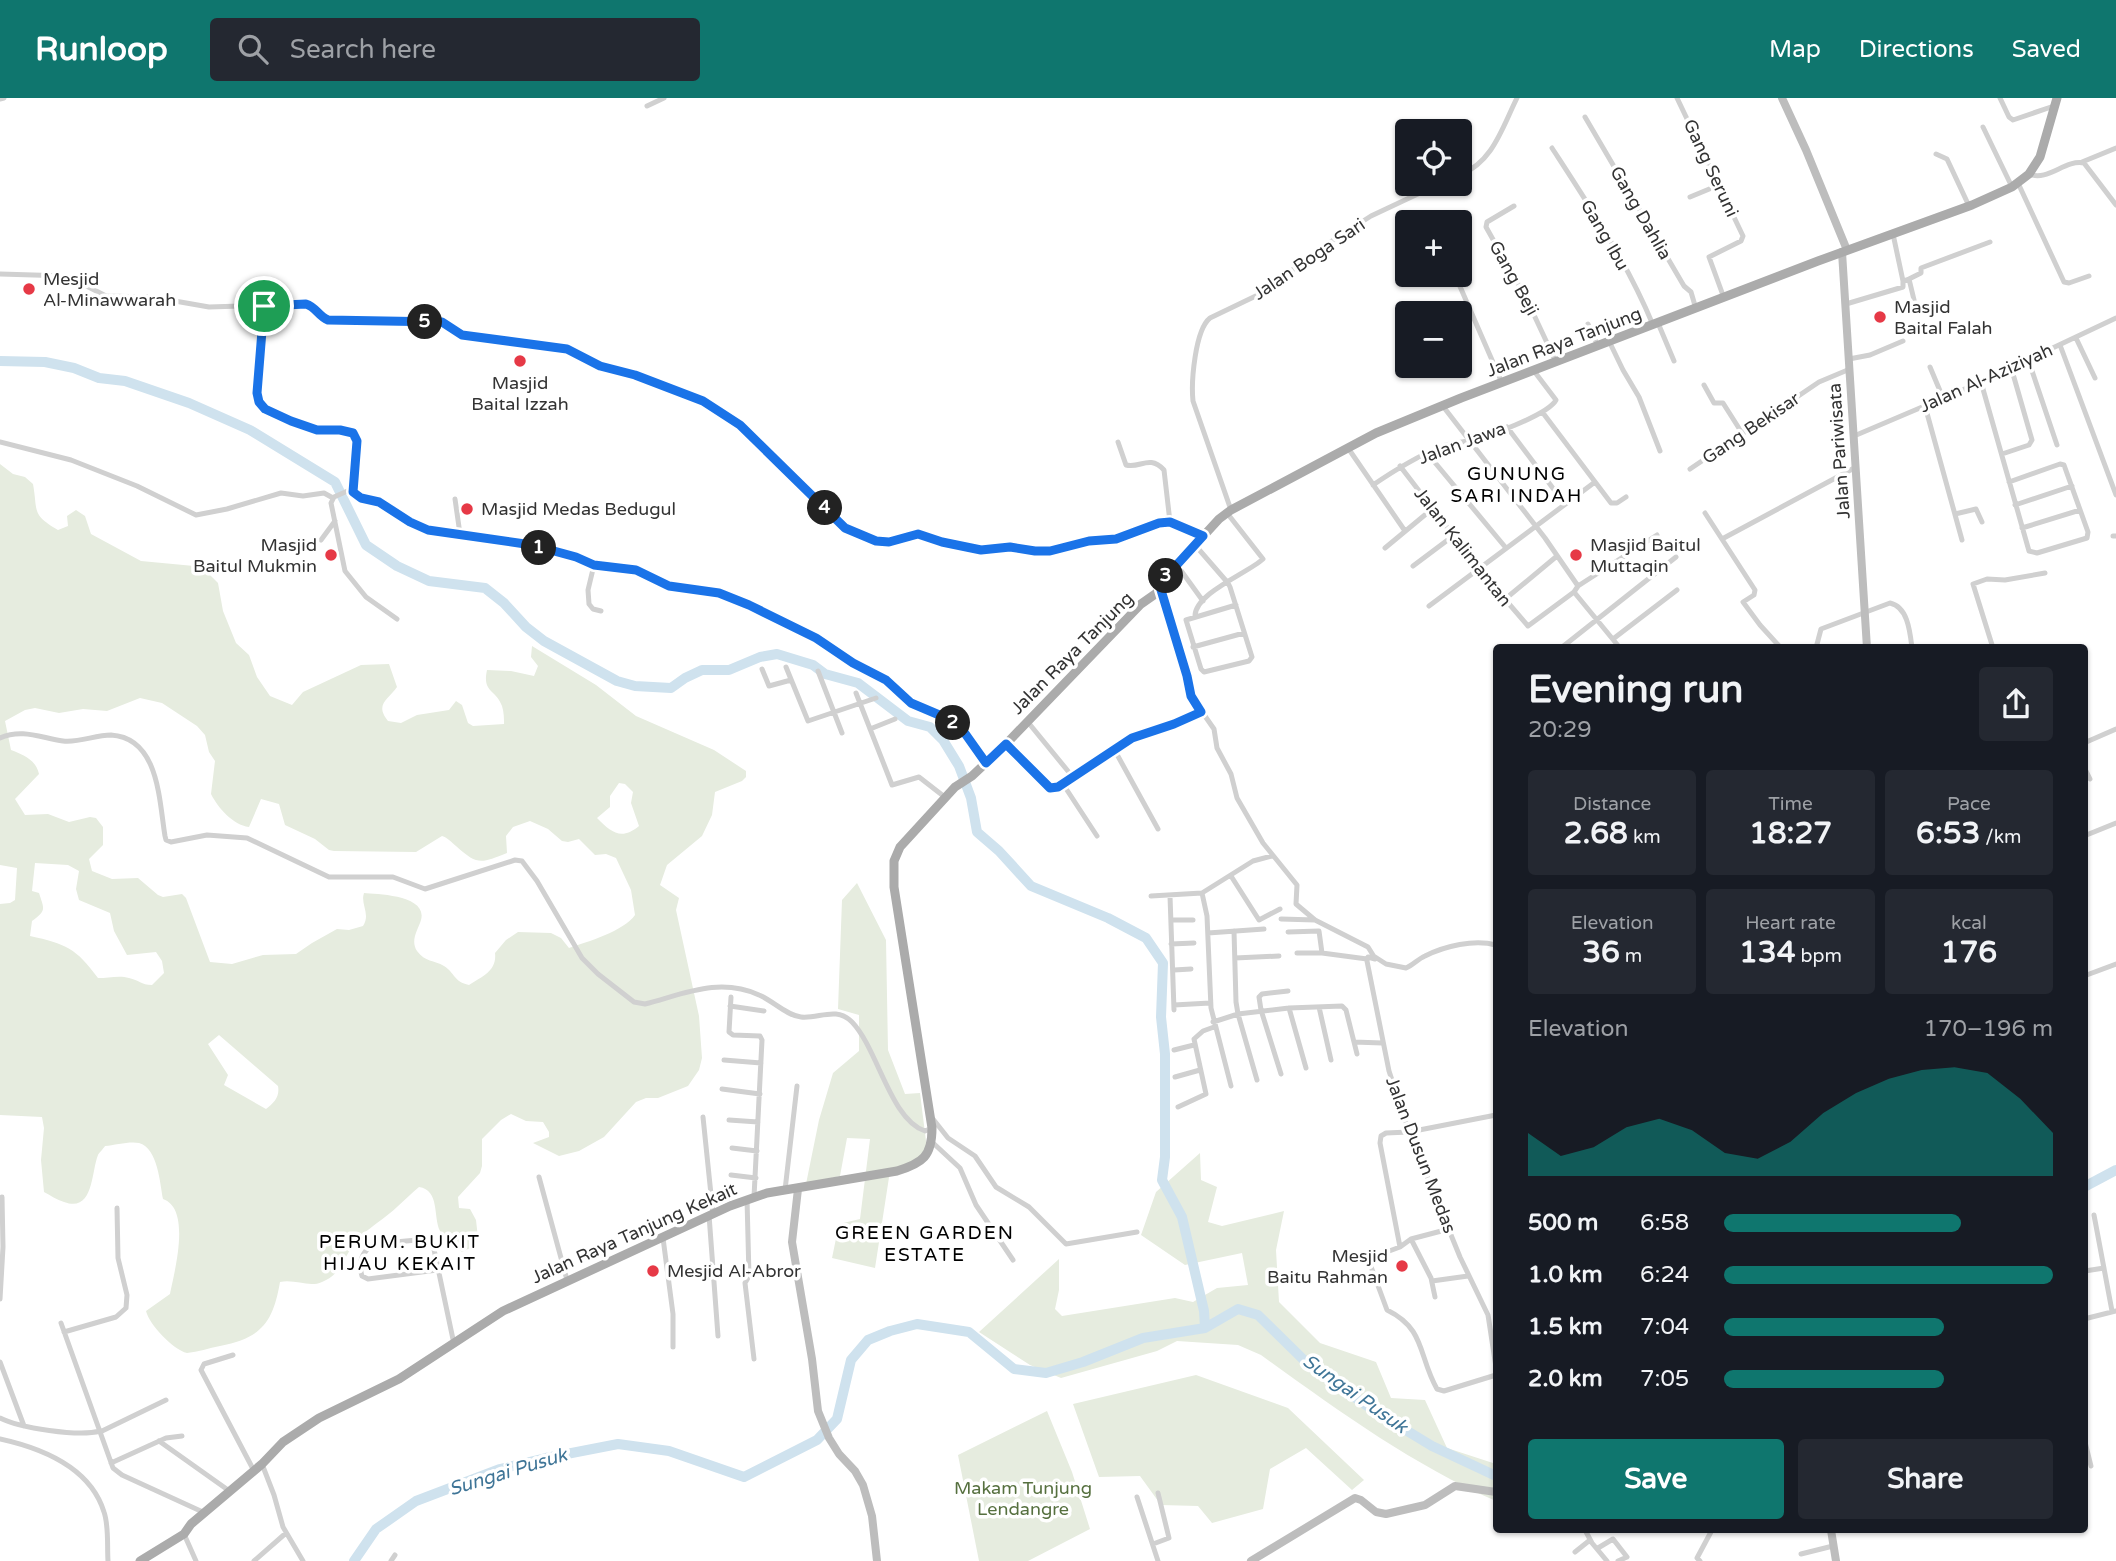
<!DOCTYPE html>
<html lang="en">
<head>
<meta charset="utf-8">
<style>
  :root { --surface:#171b24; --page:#242831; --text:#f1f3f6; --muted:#9ea1a6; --accent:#0f766e }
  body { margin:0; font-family:"Varela Round",sans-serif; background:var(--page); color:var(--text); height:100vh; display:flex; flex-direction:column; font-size:26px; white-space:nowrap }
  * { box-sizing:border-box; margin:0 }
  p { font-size:23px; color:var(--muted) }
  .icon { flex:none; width:38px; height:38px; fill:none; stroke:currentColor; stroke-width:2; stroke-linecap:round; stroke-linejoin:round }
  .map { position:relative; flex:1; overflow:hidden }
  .panel { position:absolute; left:1493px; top:546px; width:595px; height:889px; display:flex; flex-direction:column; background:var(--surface); border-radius:7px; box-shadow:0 2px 5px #0004 }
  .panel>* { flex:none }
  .tools { position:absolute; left:1395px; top:21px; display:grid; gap:14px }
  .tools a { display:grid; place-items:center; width:77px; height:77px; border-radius:7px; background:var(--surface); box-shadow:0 2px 5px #0004; font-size:35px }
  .pin { position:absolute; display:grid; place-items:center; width:60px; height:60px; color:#fff; margin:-30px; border:4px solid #fff; border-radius:50%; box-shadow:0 2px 7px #0007 }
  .km { position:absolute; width:35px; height:35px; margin:-18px; border-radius:50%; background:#222; color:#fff; font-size:19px; line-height:35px; text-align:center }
  .round { display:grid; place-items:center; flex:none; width:74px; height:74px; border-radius:7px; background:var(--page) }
  .summary { display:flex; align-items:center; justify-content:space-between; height:119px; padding:0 35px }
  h1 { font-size:38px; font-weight:800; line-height:52px }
  .metrics { display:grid; grid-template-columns:repeat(3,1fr); gap:10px; height:119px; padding:7px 35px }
  .metrics div { display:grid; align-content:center; border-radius:7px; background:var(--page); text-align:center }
  .metrics b { font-size:30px; font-weight:800 }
  .metrics small { font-size:19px; font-weight:400 }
  .metrics p { font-size:19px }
  .chart { height:196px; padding:14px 35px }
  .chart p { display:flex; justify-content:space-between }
  .chart svg { width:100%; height:126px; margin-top:7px; fill:var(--accent); opacity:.7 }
  .button { display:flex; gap:14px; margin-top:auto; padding:14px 35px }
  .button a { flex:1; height:80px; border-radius:7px; background:var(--accent); color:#fff; font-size:28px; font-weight:800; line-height:80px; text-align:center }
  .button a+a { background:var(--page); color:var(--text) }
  ul { padding:0 35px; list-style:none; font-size:23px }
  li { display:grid; grid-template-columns:112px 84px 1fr; align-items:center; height:52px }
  li i { height:18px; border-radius:9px; background:var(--accent) }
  header { display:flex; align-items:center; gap:42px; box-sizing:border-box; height:98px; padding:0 35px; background:var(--accent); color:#fff }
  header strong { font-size:33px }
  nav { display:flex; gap:38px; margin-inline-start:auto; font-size:24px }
  .search { width:490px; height:63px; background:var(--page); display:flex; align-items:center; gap:18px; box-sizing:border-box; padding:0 24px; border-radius:7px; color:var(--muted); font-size:26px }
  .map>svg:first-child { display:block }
  .green { fill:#e6ecdf; fill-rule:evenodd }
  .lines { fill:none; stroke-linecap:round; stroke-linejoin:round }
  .river { stroke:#cfe2ee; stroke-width:10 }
  .street { stroke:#d0d0d0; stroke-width:5 }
  .secondary { stroke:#bdbdbd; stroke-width:8 }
  .primary { stroke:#ababab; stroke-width:9 }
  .route-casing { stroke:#fff; stroke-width:14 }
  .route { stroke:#1a73e8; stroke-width:9 }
  .poi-dot { fill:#e63946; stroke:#fff; stroke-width:2.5 }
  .labels { text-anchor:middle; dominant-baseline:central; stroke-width:7; stroke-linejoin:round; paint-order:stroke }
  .street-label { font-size:18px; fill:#333; stroke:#fff }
  .poi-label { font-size:18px; fill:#333; stroke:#fff; text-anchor:start }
  .park-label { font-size:18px; fill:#56703f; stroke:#fff }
  .neighbourhood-label { font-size:19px; letter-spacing:2px; fill:#000; stroke:#fff }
  .water-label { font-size:19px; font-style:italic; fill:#3f7597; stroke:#fff }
</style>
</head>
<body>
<header>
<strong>Runloop</strong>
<div class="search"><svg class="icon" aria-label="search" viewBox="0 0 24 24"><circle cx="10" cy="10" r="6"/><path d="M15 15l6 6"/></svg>Search here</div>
<nav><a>Map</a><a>Directions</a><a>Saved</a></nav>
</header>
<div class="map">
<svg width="2116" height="1463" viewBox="0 0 2116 1463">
  <rect width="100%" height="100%" fill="#fff"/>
  <path class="green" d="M0,366L13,376L25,379L33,386C38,414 31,416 58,432L68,428L67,418L76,412L85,418L91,436L141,463L194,468L210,477L218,485L223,513L236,545L249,557L257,579L270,598L292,607L303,594L361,567L389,566L397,589C389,601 374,606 388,623L401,625L417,617L449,612L456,603L462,607L468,625L473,628L504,626C504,621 504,614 502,608C496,591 482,595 487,572L511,573L534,578L538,568L531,559L532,548L596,587L636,618L714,652L746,673V679L742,683L715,694L712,717L702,738L667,767L660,787L679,800L676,812L699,918L702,960L699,972L688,988L658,1000H646L636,1004L604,1039L579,1053L559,1058L533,1045L549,1039V1034L543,1024L526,1023L511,1016L501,1022L482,1041V1068L480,1075L458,1099L459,1110L470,1111L476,1122L478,1140L472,1149L462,1154C455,1148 445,1141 440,1133C433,1119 440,1092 419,1089C405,1101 392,1115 377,1125C367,1133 360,1137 353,1147C343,1162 340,1177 322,1184C309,1190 296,1181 280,1184C273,1225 261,1240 220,1248C209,1250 198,1254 187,1255C173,1252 149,1226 146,1213L170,1196C174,1175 192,1111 163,1101C160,1086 158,1050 139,1045C130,1043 115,1047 105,1048C104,1050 98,1056 98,1057C91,1074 94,1115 64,1104C57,1102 50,1097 44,1094L41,1062L44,1030L42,1019L0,1017V806L10,805L15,802L17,770L0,767ZM140,600L162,605L197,628L205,637L209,654L215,663L211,696C218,710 233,727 249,729L261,701L279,706L285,727L315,741L329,752L334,753L416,754L442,738C448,740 451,744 456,748C478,768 481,765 507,755L506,738L513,729L530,723L548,731L562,743L568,744L579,741L595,757L606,756L616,760L631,792L635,817C624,833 587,844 569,850L561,840L551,835L518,834L506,842L495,855C497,873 483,878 469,887C454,884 455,875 444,868C434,862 425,864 417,853C410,842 418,832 421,822C428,797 377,796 364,795C360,806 371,816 363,828L349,832L337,831L312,845L296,856L263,857L232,866L210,864L186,800L182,796L163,799L158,797L138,780L112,781L92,773L89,761L103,747V729L96,720L90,719L69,724L48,716L25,717L15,701L39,676C36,662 24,657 11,652L5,623L25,612L35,610L59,615L83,611L107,613ZM619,685L625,686L633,694L631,705L639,728C621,743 611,734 597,720L610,709V698ZM35,765L68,767L79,773L76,791L79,802L110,815L114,833L127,857L156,854L162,863L164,875L152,887C141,887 139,882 129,880C120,877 108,880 98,880C76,850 66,846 30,838L32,823C47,812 44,811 39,795L32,793ZM219,937L278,988C280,999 274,1005 266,1011L224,987L228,977L208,946Z
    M857,785L886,842L888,952L905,996L920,995L927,1051L907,1070L890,1073L875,1170L832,1160L839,1126L860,1121L870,1041L847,1040L840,1078L806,1086L819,1022L833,975L859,953V917L838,911L842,802Z
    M1200,1055L1201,1082L1217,1089L1208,1124L1222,1128L1284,1113L1276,1152L1279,1204L1320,1245L1376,1264L1391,1300L1425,1302L1447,1350L1496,1366V1403C1411,1366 1336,1311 1261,1257L1238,1247L1177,1243L1157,1253L1061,1280L1030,1267L979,1234L1059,1161V1192L1055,1211L1062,1218L1175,1200L1193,1204L1217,1190L1248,1187L1242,1155L1185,1167L1141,1137L1156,1094Z
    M1196,1277L1288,1310L1364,1382L1352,1392L1306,1350L1270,1371L1263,1411L1212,1425L1198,1408L1161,1407L1140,1378L1099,1379L1073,1306Z
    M1047,1313L1072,1374L1090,1431L1028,1463H979L958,1357Z"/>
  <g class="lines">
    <path class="river" d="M0,263L45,264L74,270L99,280L125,283L189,305L250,332L335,384L366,447L397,468L429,483L485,490L504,505L526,529L544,543L617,583L635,588L671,590L685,580L702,572H729L760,559L777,556L813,567L825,576L858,585L908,623L930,629L943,642L959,668L971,700L977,734L999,753L1031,788L1108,820L1146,840L1163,865L1161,919L1165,956V1059L1162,1082L1182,1119L1204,1213L1205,1230
      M2084,1089L2116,1072
      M354,1463L376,1431L416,1403L500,1371L546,1360L618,1346L669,1353L744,1379L817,1342L837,1321L851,1262L868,1242L890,1233L917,1226L969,1234L1014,1271L1046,1275L1083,1264L1143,1240L1205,1230L1238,1211L1258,1217L1312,1270L1376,1314L1432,1348L1496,1378"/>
    <path class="street" d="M1677,0L1743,138L1741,143L1709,159L1724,200
      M2000,0L2009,19L2013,22L2054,8
      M0,1L4,0
      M647,8L664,0
      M1585,19L1684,188L1691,194L1696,211
      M1983,29L2012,89
      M1552,50C1589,107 1627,164 1653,227
      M1936,56L1947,61L1969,108
      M2082,64L2116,50
      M2029,76C2048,84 2065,61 2084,65L2116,107
      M1460,77C1493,64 1502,30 1517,0
      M2018,85L2064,184L2069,185L2089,178
      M1690,99L1719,87
      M1514,108L1487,124L1486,129L1527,202L1556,264
      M1893,136L1903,183L1909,181L1915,206
      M0,176L67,178L106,198L152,199L209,209L306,206C316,209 318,219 328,222L442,224L465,237L567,251L600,268L635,277L703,303L740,327L845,430L876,443L889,444L918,436L942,444L981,451L1010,449L1035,453H1050L1089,443L1116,441L1159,424H1170L1203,438
      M1455,177L1502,285
      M1909,181L1921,175V170L1990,144
      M1846,206L1903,189V183
      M264,208L258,301C267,317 309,334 328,333C338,333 345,332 355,337L357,343L352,391
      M1658,225L1674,263
      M1588,226L1598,248
      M2076,240L2095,280
      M1609,243L1623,272L1639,299L1660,353
      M2060,247L2116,397
      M1849,261L1870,257L1903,243
      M2028,261L2057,347
      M1930,269L1943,300
      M1981,284L2029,453L2037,455L2087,440L2088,434L2064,367L2060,366L2009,384
      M1704,287L1714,305H1723L1742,335
      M1442,307L1545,440L1578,488
      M1925,308L1962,442
      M1543,315L1611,405H1617L1626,399
      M1507,329L1564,405
      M1854,338L1981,284L2116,220
      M0,344L71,362L137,388L196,417L227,411L281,395L303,398L324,395L333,400
      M1118,344L1126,367C1140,371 1149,356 1164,372L1170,424
      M1348,350L1405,433
      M1427,355L1506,450
      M2002,356L2029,347L2032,342L2011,269
      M1400,368L1479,471L1528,528L1574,494L1578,488L1657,437
      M1690,371L1819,284L1850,271
      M1373,387C1395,372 1416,359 1440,349C1450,345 1457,345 1467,343C1485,340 1548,317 1556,302L1534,273
      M352,391L358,399L379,404L410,424L428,432L519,444L576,459L594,467L636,472L669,488L704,491L749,507L816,540L853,565L885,582L911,605L944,619L964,634L986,665
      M352,391L334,399L331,405L345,473L366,499L397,521
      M455,401L460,436
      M2015,407L2072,388
      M1231,412L1193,303C1191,284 1195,232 1210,220L1262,195L1324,148L1371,118L1439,86
      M1705,415L1755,492L1754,497L1743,504L1760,527L1781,550
      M1955,416L1976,411L1982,424
      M2022,430L2080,412
      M2113,438H2116
      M1722,441L1856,369
      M321,442L335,423
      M1195,447L1228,485L1230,489L1252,559L1249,563L1204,574L1201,571L1186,522L1236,507
      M1385,450L1432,411
      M594,467L588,492L589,506L593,511L601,513
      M1177,467L1203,503
      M1413,468L1453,438
      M1161,492L1187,578L1191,598L1214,631L1217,650L1231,676L1237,700L1263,745L1297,787L1296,806L1315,822L1368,849L1373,857
      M1574,494L1620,550
      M1504,502L1557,458
      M1429,508L1595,384
      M1195,518C1195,495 1248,475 1263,461L1227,415
      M1613,541L1677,492
      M1193,549L1244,535
      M1561,550L1676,459
      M1816,550L1821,531L1890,505C1908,509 1910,534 1912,550
      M1993,550L1973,486L1987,481L2005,482L2045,475
      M786,569L808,623L876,600
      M762,571L769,588L791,582
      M818,573L842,635
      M856,595L892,687L919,679L946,700
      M1027,623L1072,678
      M870,631L895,621
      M0,640C22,630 41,640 63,643C79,645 95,637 111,637C159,640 159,702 165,738L166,742L171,744L207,737L247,740L329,779H393L425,791L515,762L522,763L537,783L582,860L598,876L634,904L645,906C684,896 719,879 759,897C772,902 787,918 801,919C819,921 836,908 852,924C878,951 890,1021 925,1033L932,1030
      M2084,645L2116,631
      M1006,646L1045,688L1052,691L1058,689L1114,651L1158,731
      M1114,651L1132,640L1173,627L1201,614
      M2084,669L2090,681
      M1063,686L1097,738
      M2084,738L2116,725
      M1231,778L1259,822L1280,811
      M1202,795L1207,818L1211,910L1231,988
      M1151,798L1202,795L1253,763L1272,758
      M1170,798L1174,912
      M1281,821L1315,822
      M1171,822H1193
      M1234,833L1236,904L1238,916L1289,910L1342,908L1346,912L1354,944L1382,945
      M1288,834L1319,833L1322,855
      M1208,835L1264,831
      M1171,846L1194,845
      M1496,847C1474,841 1445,848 1425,858C1418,861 1413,867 1406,870L1386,866L1372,857L1375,861L1368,859L1367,863L1389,973L1409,1034L1460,1159L1488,1217L1496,1269
      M1297,855H1322L1367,861
      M1235,860L1279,858
      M1174,872L1191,871
      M2084,878L2116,866
      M731,899L729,934L733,937L760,938L762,942L754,1099
      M1174,907L1210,905
      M730,908L764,913
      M1319,909L1331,962
      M1289,910L1306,970
      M1213,924L1238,916L1257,982
      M1354,944L1357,956
      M1174,952L1194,947
      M724,962L761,965
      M1281,976L1261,912L1259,899L1262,896L1288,893
      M1175,979L1200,972
      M722,991L760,996
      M1178,1009L1206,996L1194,941L1203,933L1214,929
      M703,1019L713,1116
      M933,1021L948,1040L975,1058L996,1089L1029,1109L1066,1146L1137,1134
      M729,1022L758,1024
      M932,1044L960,1070L976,1107L1013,1162
      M732,1050L757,1053
      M731,1077L756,1080
      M539,1079L567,1182
      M785,1092L797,988
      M747,1101L749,1178L745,1185L754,1261
      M709,1117L718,1238
      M2094,1117L2112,1213
      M1449,1131L1411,1141L1400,1149L1373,1159L1370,1166L1387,1212C1426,1231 1418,1258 1437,1291L1444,1293L1496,1277
      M663,1140L673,1216V1249
      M1411,1141L1431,1180L1435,1199
      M1400,1149L1380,1045L1381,1038L1386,1035L1409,1034L1496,1017
      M437,1172L368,1181L362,1178C358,1165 362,1154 373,1146L428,1141L432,1142L454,1246
      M2085,1173L2104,1170
      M1353,1183L1374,1177
      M1432,1183L1468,1178
      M0,1201L3,1149L2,1099
      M2084,1221L2116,1213
      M61,1225L113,1370L122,1377L205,1415
      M64,1234L116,1219L126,1210L127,1197L118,1160L117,1110
      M233,1257L204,1266L201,1272L253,1371
      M0,1264L24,1328
      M0,1320C19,1330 79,1339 100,1333
      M100,1334L166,1302
      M2084,1340L2091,1368
      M0,1341C41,1350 90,1369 104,1414C109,1428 107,1448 108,1463
      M159,1343L228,1392
      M111,1365L166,1340L182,1338
      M262,1366L274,1397L283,1429L303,1463
      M1137,1399L1158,1463
      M1585,1432L1592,1445L1607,1463
      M184,1436L196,1463
      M1153,1446L1169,1440L1158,1395
      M1598,1450L1613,1441L1627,1459L1618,1463
      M1575,1454L1590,1442
      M1801,1456L1833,1448
      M254,1463L286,1435
      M391,1463L395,1457
      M1700,1463L1697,1460L1712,1432"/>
    <path class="secondary" d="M1782,0L1806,52L1847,152
      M1842,154L1867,550
      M798,1091L792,1144L812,1261L818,1313L829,1340L839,1356L855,1373L863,1387L872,1418L877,1463
      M1831,1432L1836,1463
      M1251,1463L1355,1400L1361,1402L1376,1414L1386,1416L1425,1407L1455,1388L1496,1394"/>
    <path class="primary" d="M140,1463L184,1436L191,1426L262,1366L283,1344L319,1320L399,1281L503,1213L730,1108L767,1095L897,1073C923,1065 932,1058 932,1030L894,789V763L900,749L955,689L972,678L1006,646L1141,506L1161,492L1163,482L1219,421L1231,412L1376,335L1461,300L1818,163L1972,107L2012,89L2029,76L2040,59L2057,0"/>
  </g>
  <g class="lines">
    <defs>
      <path id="route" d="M306,206C316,209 318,218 328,222L442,224L462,237L567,251L600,268L635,277L703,303L740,327L845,430L876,443L889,444L918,436L942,444L981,452L1010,449L1035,453H1050L1089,443L1116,441L1159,425L1170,424L1203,438L1163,482L1161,492L1187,578L1191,598L1201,614L1174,626L1132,640L1058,689L1050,690L1006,646L986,665L964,634L944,619L911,605L886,582L853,565L816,540L749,507L719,495L669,488L636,472L594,467L576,459L532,447L428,432L410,424L379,404L361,400L353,394L357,343L353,335L340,332H317L291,323L265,311L259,304L257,295L264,208Z"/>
    </defs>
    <use href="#route" class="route-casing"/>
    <use href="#route" class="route"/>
  </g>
  <g class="poi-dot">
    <circle cx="29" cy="191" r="7"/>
    <circle cx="1880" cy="219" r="7"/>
    <circle cx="520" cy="263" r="7"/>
    <circle cx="467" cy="411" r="7"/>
    <circle cx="331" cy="457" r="7"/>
    <circle cx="1576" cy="457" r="7"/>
    <circle cx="1402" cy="1168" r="7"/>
    <circle cx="653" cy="1173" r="7"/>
  </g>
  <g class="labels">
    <g class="street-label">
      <text transform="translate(1711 70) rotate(65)">Gang Seruni</text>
      <text transform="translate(1641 115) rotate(60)">Gang Dahlia</text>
      <text transform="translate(1605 137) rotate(60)">Gang Ibu</text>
      <text transform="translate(1309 161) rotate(-34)">Jalan Boga Sari</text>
      <text transform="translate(1514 180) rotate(61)">Gang Beji</text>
      <text transform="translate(1564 244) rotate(-21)">Jalan Raya Tanjung</text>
      <text transform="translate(1986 280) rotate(-24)">Jalan Al-Aziziyah</text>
      <text transform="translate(1751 330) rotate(-34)">Gang Bekisar</text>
      <text transform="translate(1462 345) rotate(-20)">Jalan Jawa</text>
      <text transform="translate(1839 353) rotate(-94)">Jalan Pariwisata</text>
      <text transform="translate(1463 449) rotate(52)">Jalan Kalimantan</text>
      <text transform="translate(1072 555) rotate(-45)">Jalan Raya Tanjung</text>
      <text transform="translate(1421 1057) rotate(69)">Jalan Dusun Medas</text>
      <text transform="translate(634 1135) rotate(-24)">Jalan Raya Tanjung Kekait</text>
    </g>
    <g class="poi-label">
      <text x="43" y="181">Mesjid<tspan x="43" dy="21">Al-Minawwarah</tspan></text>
      <text x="1894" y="209">Masjid<tspan x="1894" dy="21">Baital Falah</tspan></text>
      <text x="520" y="285" text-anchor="middle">Masjid<tspan x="520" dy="21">Baital Izzah</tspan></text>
      <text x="481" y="411">Masjid Medas Bedugul</text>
      <text x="317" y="447" text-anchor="end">Masjid<tspan x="317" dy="21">Baitul Mukmin</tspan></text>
      <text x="1590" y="447">Masjid Baitul<tspan x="1590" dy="21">Muttaqin</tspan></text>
      <text x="1388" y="1158" text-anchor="end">Mesjid<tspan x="1388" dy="21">Baitu Rahman</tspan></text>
      <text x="667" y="1173">Mesjid Al-Abror</text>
    </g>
    <g class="park-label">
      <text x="1023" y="1390">Makam Tunjung<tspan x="1023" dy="21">Lendangre</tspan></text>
    </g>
    <g class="neighbourhood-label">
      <text x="1517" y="376">GUNUNG<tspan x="1517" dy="22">SARI INDAH</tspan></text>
      <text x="925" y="1135">GREEN GARDEN<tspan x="925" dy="22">ESTATE</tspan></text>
      <text x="400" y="1144">PERUM. BUKIT<tspan x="400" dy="22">HIJAU KEKAIT</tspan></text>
    </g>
    <g class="water-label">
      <text transform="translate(1355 1296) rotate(35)">Sungai Pusuk</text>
      <text transform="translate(508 1374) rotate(-17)">Sungai Pusuk</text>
    </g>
  </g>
</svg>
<div class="tools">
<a><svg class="icon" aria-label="locate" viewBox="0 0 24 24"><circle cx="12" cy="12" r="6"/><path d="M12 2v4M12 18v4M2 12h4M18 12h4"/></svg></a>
<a>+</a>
<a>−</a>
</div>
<div class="pin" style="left:264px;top:208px;background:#1e9e55"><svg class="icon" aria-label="arrive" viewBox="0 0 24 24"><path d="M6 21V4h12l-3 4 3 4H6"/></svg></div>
<b class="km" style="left:539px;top:450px">1</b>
<b class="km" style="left:953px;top:625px">2</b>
<b class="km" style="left:1166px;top:478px">3</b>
<b class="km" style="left:825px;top:410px">4</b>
<b class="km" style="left:425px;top:224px">5</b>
<section class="panel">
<div class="summary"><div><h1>Evening run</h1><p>20:29</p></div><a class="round"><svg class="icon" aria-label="share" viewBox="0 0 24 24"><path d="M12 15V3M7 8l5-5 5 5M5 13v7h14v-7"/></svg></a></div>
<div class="metrics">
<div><p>Distance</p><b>2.68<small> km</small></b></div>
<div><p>Time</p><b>18:27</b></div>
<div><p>Pace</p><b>6:53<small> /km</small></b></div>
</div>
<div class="metrics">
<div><p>Elevation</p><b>36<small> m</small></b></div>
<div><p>Heart rate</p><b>134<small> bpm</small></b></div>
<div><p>kcal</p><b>176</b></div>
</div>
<div class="chart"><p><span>Elevation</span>170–196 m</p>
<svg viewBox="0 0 160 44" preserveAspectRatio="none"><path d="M0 44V29L10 37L20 34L30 27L40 24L50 28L60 36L70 38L80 32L90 22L100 15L110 10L120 7L130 6L140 8L150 17L160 29V44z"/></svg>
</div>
<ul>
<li><b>500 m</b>6:58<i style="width:72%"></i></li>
<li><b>1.0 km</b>6:24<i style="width:100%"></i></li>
<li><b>1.5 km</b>7:04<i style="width:67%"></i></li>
<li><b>2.0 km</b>7:05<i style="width:67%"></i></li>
</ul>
<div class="button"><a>Save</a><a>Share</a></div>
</section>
</div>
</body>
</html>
